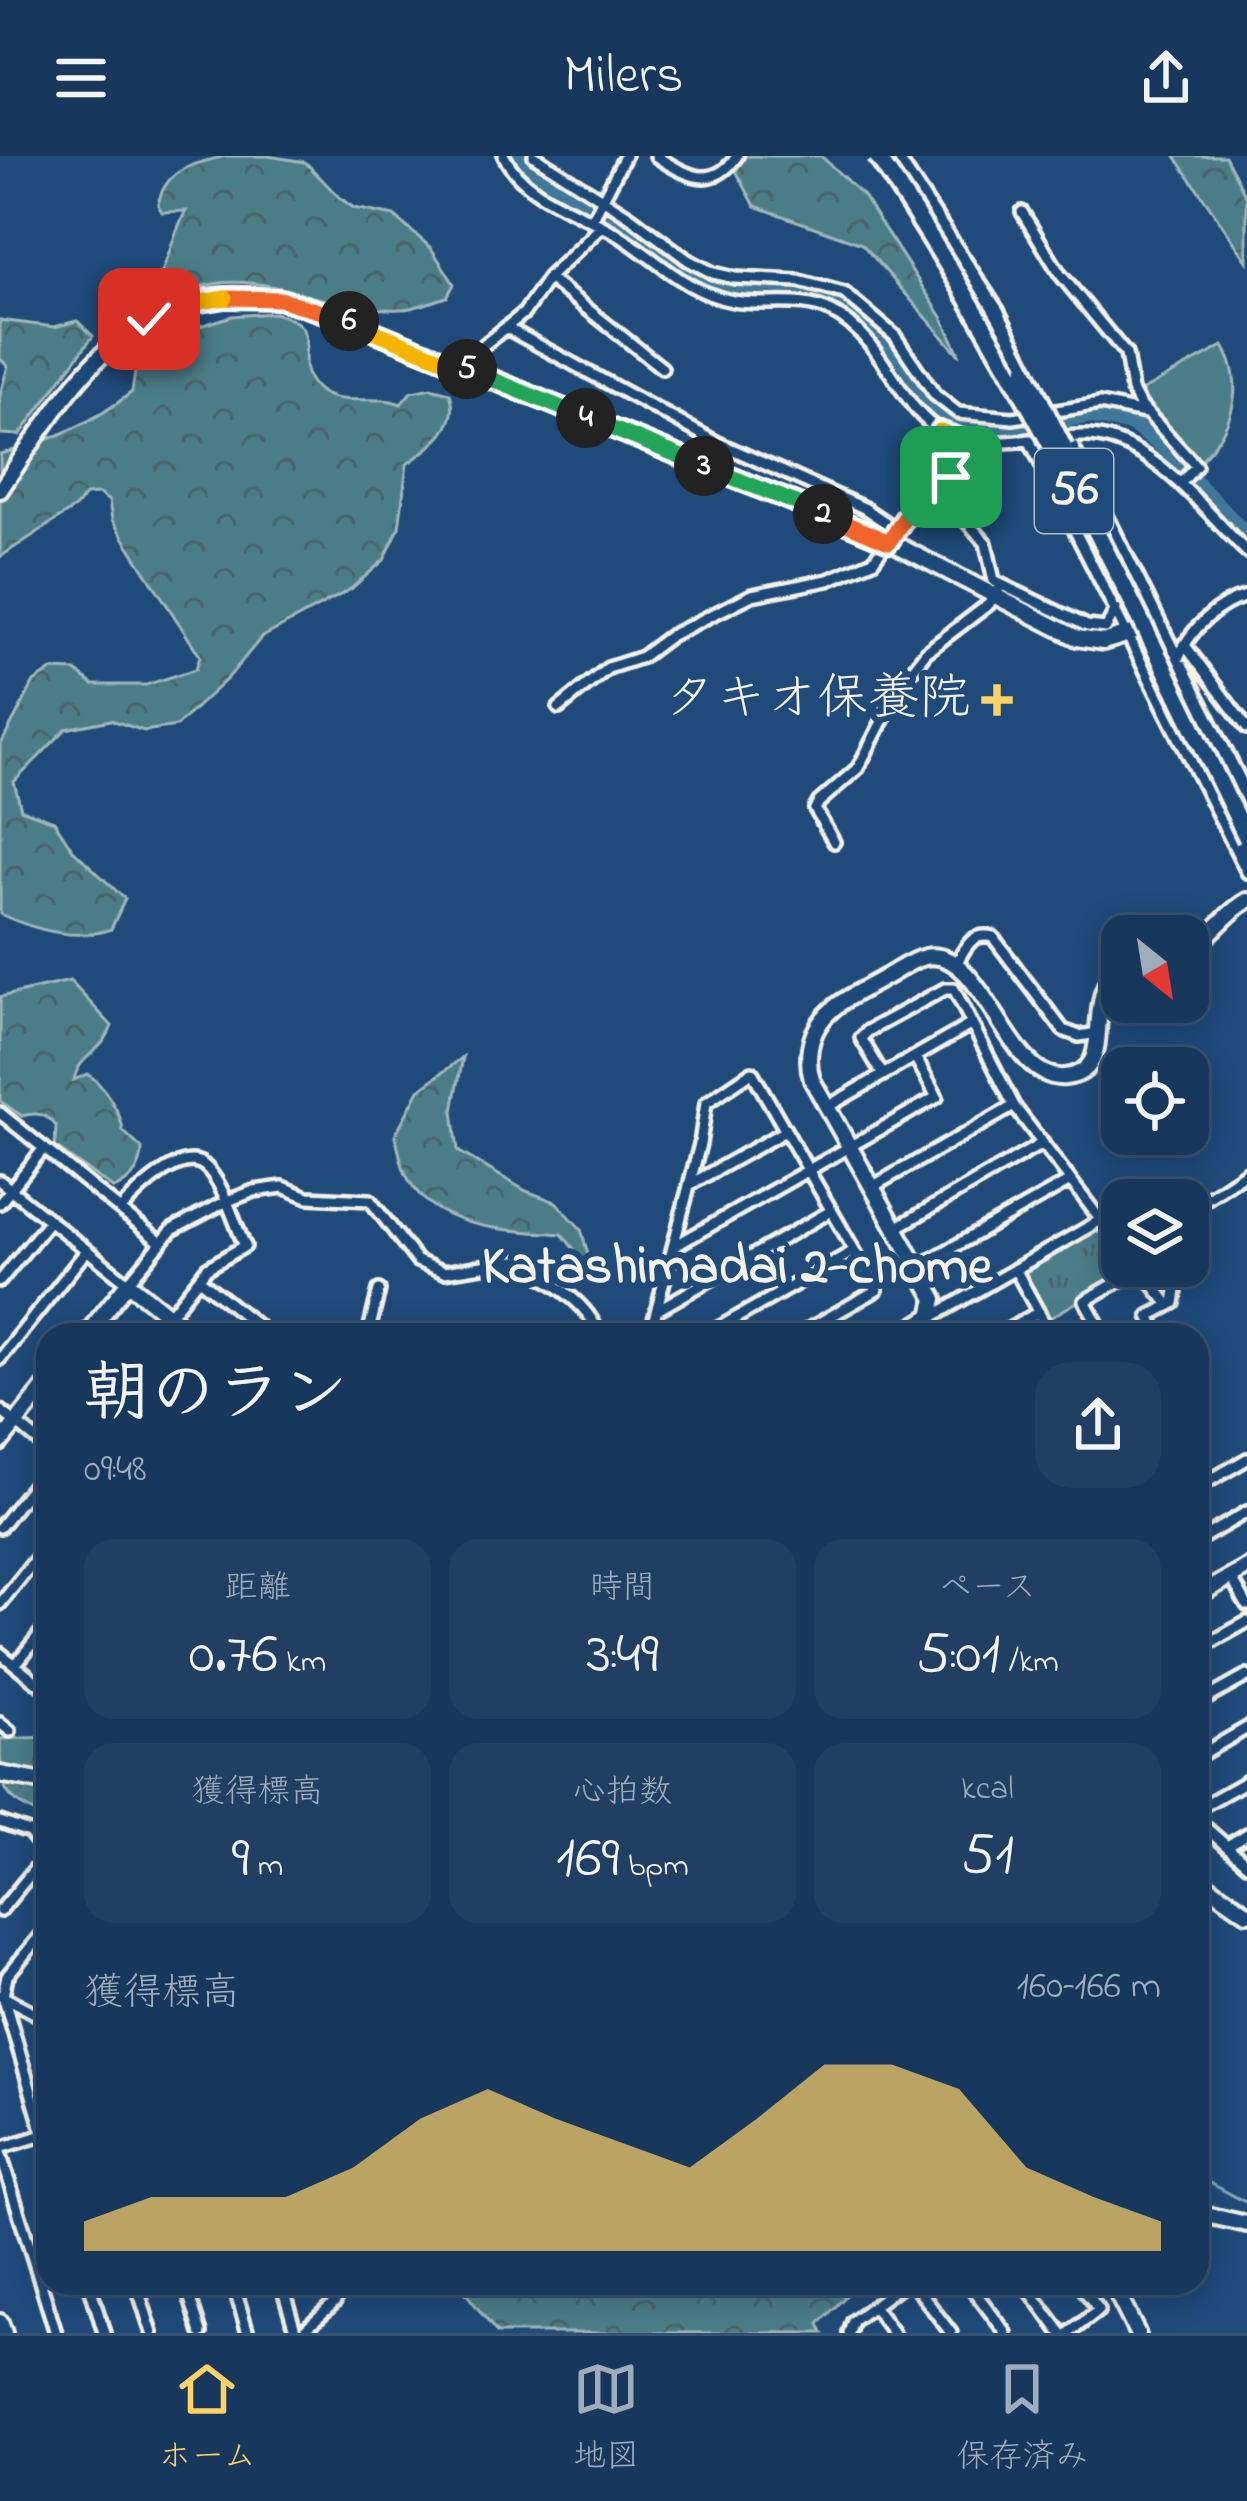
<!DOCTYPE html>
<html lang="ja">
<head>
<meta charset="utf-8">
<style>
  :root { --surface:#17385c; --page:#203f62; --text:#f1f3f6; --muted:#9eacbb; --line:#365272; --accent:#ffd166 }
  body { margin:0; font-family:"Indie Flower","Klee One",sans-serif; background:var(--page); color:var(--text); height:100vh; display:flex; flex-direction:column; font-size:45px; white-space:nowrap }
  * { box-sizing:border-box; margin:0 }
  p { font-size:39px; color:var(--muted) }
  .icon { flex:none; width:66px; height:66px; fill:none; stroke:currentColor; stroke-width:2; stroke-linecap:round; stroke-linejoin:round }
  .map { position:relative; flex:1; overflow:hidden }
  .sheet { position:absolute; left:36px; top:1167px; width:1173px; height:972px; display:flex; flex-direction:column; background:var(--surface); border-radius:36px; box-shadow:0 6px 30px #0003,0 0 0 3px var(--line) }
  .sheet>* { flex:none }
  .needle { width:78px; rotate:150deg }
  .fabs { position:absolute; left:1101px; top:759px; display:grid; gap:24px }
  .fabs a { display:grid; place-items:center; width:108px; height:108px; border-radius:24px; background:var(--surface); box-shadow:0 6px 30px #0003,0 0 0 3px var(--line); font-size:60px }
  .pin { position:absolute; display:grid; place-items:center; width:102px; height:102px; color:#fff; margin:-51px; border-radius:24px; box-shadow:0 6px 18px #0006 }
  .km { position:absolute; width:60px; height:60px; margin:-30px; border-radius:50%; background:#222; color:#fff; font-size:33px; line-height:60px; text-align:center }
  .round { display:grid; place-items:center; flex:none; width:126px; height:126px; border-radius:36px; background:var(--page) }
  .summary { display:flex; align-items:center; justify-content:space-between; height:204px; padding:0 48px }
  h1 { font-size:66px; font-weight:600; line-height:90px }
  .figures { display:grid; grid-template-columns:repeat(3,1fr); gap:18px; height:204px; padding:12px 48px }
  .figures div { display:grid; align-content:center; border-radius:30px; background:var(--page); text-align:center }
  .figures b { font-size:60px; font-weight:600 }
  .figures small { font-size:33px; font-weight:400 }
  .figures p { font-size:33px }
  .chart { height:336px; padding:24px 48px }
  .chart p { display:flex; justify-content:space-between }
  .chart svg { width:100%; height:216px; margin-top:12px; fill:var(--accent); opacity:.7 }
  header { display:flex; justify-content:space-between; align-items:center; height:156px; padding:0 48px; background:var(--surface); font-size:54px; font-weight:600 }
  .dock { display:flex; justify-content:space-around; align-items:center; height:168px; border-top:3px solid var(--line); background:var(--surface); font-size:33px; color:var(--muted) }
  .dock a { display:grid; justify-items:center; gap:6px }
  .dock .selected { color:var(--accent) }
  .map>svg:first-child { display:block }
  .grass { fill:url(#grass-tufts); stroke:#a0b7b8; stroke-width:3 }
  .forest { fill:url(#forest-crowns); stroke:#a0b7b8; stroke-width:3 }
  .garden { fill:#4c7d89; stroke:#a0b7b8; stroke-width:3 }
  .lines { fill:none; stroke-linecap:round; stroke-linejoin:round }
  .stream { stroke:#87a8b9; stroke-width:3 }
  .river { stroke:#3f789a; stroke-width:15 }
  .street-casing { stroke:#f4f1e8; stroke-width:18 }
  .secondary-casing { stroke:#f4f1e8; stroke-width:22 }
  .primary-casing { stroke:#f4f1e8; stroke-width:24 }
  .street { stroke:#1f4a7a; stroke-width:9 }
  .secondary { stroke:#1f4a7a; stroke-width:14 }
  .primary { stroke:#1f4a7a; stroke-width:15 }
  .primary-bridge-casing { stroke:#f4f1e8; stroke-width:24; stroke-linecap:butt }
  .primary-bridge { stroke:#1f4a7a; stroke-width:15 }
  .split-1-casing { stroke:#fff; stroke-width:24 }
  .split-2-casing { stroke:#fff; stroke-width:24 }
  .split-3-casing { stroke:#fff; stroke-width:24 }
  .split-4-casing { stroke:#fff; stroke-width:24 }
  .split-5-casing { stroke:#fff; stroke-width:24 }
  .split-6-casing { stroke:#fff; stroke-width:24 }
  .split-7-casing { stroke:#fff; stroke-width:24 }
  .split-8-casing { stroke:#fff; stroke-width:24 }
  .split-1 { stroke:#f5b400; stroke-width:15 }
  .split-2 { stroke:#f0652b; stroke-width:15 }
  .split-3 { stroke:#22a559; stroke-width:15 }
  .split-4 { stroke:#22a559; stroke-width:15 }
  .split-5 { stroke:#22a559; stroke-width:15 }
  .split-6 { stroke:#f5b400; stroke-width:15 }
  .split-7 { stroke:#f0652b; stroke-width:15 }
  .split-8 { stroke:#f5b400; stroke-width:15 }
  .poi-dot { fill:#ffd166; stroke:#1f4a7a; stroke-width:4.5 }
  .labels { text-anchor:middle; dominant-baseline:central; stroke-width:12; stroke-linejoin:round; paint-order:stroke }
  .shield { fill:#1f4a7a; stroke:#b4bfc7; stroke-width:3 }
  .shield-label { font-size:48px; font-weight:bold; fill:#f4f1e8 }
  .poi-label { font-size:51px; fill:#f4f1e8; stroke:#1f4a7a; text-anchor:end }
  .neighbourhood-label { font-size:54px; font-weight:bold; fill:#f4f1e8; stroke:#1f4a7a }
</style>
</head>
<body>
<header><svg class="icon" aria-label="menu" viewBox="0 0 24 24"><path d="M4 6h16M4 12h16M4 18h16"/></svg>Milers<svg class="icon" aria-label="share" viewBox="0 0 24 24"><path d="M12 15V3M7 8l5-5 5 5M5 13v7h14v-7"/></svg></header>
<div class="map">
<svg width="1247" height="2177" viewBox="0 0 1247 2177">
  <defs>
    <pattern id="grass-tufts" width="24" height="20" patternUnits="userSpaceOnUse" patternTransform="scale(3)"><rect width="24" height="20" fill="#4c7d89"/><path d="M3 7l-1-3M5 7V3M7 7l1-3M15 17l-1-3M17 17v-4M19 17l1-3" fill="none" stroke="#4b656b"/></pattern>
    <pattern id="forest-crowns" width="20" height="18" patternUnits="userSpaceOnUse" patternTransform="scale(3)"><rect width="20" height="18" fill="#4c7d89"/><path d="M2 6a3 3 0 1 1 6 0M12 15a3 3 0 1 1 6 0" fill="none" stroke="#4b656b"/></pattern>
  </defs>
  <rect width="100%" height="100%" fill="#1f4a7a"/>
  <filter id="ink" filterUnits="userSpaceOnUse"><feTurbulence type="fractalNoise" baseFrequency=".00833" numOctaves="2"/><feDisplacementMap in="SourceGraphic" scale="24" xChannelSelector="R" yChannelSelector="G"/><feConvolveMatrix kernelMatrix="1 2 1 2 8 2 1 2 1" color-interpolation-filters="sRGB"/></filter>
  <g filter="url(#ink)">
    <path class="grass" d="M1096,1076L1103,1077L1122,1098V1110H1131L1130,1115L1048,1163L1024,1122L1026,1116Z"/>
    <path class="forest" d="M225,0H268L305,6L340,42L354,52L394,60L431,92L454,128L447,141C432,145 416,153 401,153C304,157 255,94 154,149L148,140C168,115 170,82 186,55L162,56L158,49C165,12 195,8 225,0Z
      M728,0H821L863,40L942,161L960,200L862,88L755,50Z
      M1175,0H1225L1247,42V105Z
      M274,157C332,171 287,203 316,232C336,253 377,237 401,248L411,236L431,232L450,237C462,270 431,291 407,308L399,372L384,404L351,433L261,482L228,522L176,570L144,575L111,564L66,573L14,626L21,653L54,665L73,694L125,743L111,773C75,786 35,774 0,758V590L34,526L52,514L76,515L93,529H146L196,513L200,500L112,364L109,345L99,338L85,339L76,351L0,401V298C48,286 94,267 132,236L139,189L232,160Z
      M0,164L54,171L77,165L93,180L20,279L0,278V238L8,210L0,203Z
      M70,825L112,870C102,898 79,898 74,924L87,918C102,926 122,958 123,975L142,993C142,1013 131,1025 114,1033L55,991L56,970C45,957 37,956 22,960L0,945V841Z
      M463,901L453,955L458,995L526,1035L556,1046L581,1073L593,1117L562,1078C511,1074 437,1075 409,1024C401,1012 399,993 395,979L419,934Z
      M48,1581V1662C1,1644 0,1631 0,1583Z
      M458,2127H858L819,2168L823,2177H497Z"/>
    <path class="garden" d="M1223,190C1247,231 1232,274 1199,306L1156,260L1141,235Z"/>
    <g class="lines">
      <path class="stream" d="M1197,2020L1247,2047"/>
      <path class="river" d="M517,0L532,18L628,70L694,116L738,131L776,130L839,144L891,188L938,257L961,269L1015,272L1089,260L1133,269L1159,288L1247,379"/>
      <defs>
        <path id="street" d="M504,0C524,41 578,55 615,77C655,101 684,136 733,145C766,151 801,140 832,156C885,183 900,255 943,276C988,298 1041,278 1088,280C1151,282 1205,355 1247,396
          M534,0L629,60L688,104L713,117L735,122L799,125L844,137L895,180L935,239L958,257L1013,262L1100,248L1145,257
          M656,0C686,20 713,35 737,0
          M1022,56L1060,118L1126,198L1132,234L1140,249L1196,310L1180,328
          M592,64L625,0
          M548,122L662,212
          M507,172L716,286L864,352L897,374
          M485,188L524,157L548,122L602,70
          M1068,281L1177,501
          M959,282L950,311L951,329L965,364L986,387L994,425L1087,470L1106,472L1116,453
          M1030,286L1247,716
          M1184,488L1247,572
          M1178,502C1190,474 1217,447 1247,440
          M1182,509L1247,637
          M559,552L608,512L642,501L670,480L752,439L828,424L873,405L917,344L940,275
          M834,686L815,653L819,646L858,612L902,527L926,496L989,448L1001,430
          M956,808C966,791 971,776 993,781L1063,874L1079,880L1098,877
          M883,919L861,882L868,875L945,833H954L1014,950L1122,1092
          M827,951L970,869
          M0,957L160,1086
          M0,1025L128,1127L172,1074L225,1046L254,1035L283,1031L308,1041L370,1044L417,1105L444,1116L514,1105C542,1120 591,1146 598,1179
          M691,1028L785,975
          M872,1031L1014,950
          M0,1047L44,992
          M120,1054C135,1038 184,987 207,1012C225,1031 234,1067 245,1090L207,1112L154,1179
          M1188,1068L1190,1055L1197,1049L1247,1016
          M896,1072L1043,987
          M673,1091L937,941L915,901
          M918,1111L1070,1025
          M1139,1111L1169,1149
          M1015,1113L1051,1179
          M199,1123L269,1179
          M0,1125L50,1064
          M659,1153L831,1055
          M932,1161L1099,1065
          M368,1179L379,1134
          M650,1179L700,988L706,947L752,916L877,1134L798,1179
          M706,1179L854,1095
          M999,1179L1039,1156
          M1104,1179L1085,1145L1140,1113
          M1159,1179L1149,1160L1174,1147L1180,1110
          M0,1203L87,1094
          M0,1254L48,1293
          M1197,1332L1247,1303
          M0,1371L48,1311
          M1197,1385L1247,1356
          M1231,1421L1247,1449
          M0,1448L48,1388
          M1197,1494L1247,1466
          M0,1497L48,1535
          M15,1509L48,1468
          M1197,1548L1247,1520
          M0,1567L10,1575
          M1197,1601L1247,1572
          M1197,1653L1247,1625
          M1197,1664L1247,1708
          M0,1666L29,1676L48,1700
          M1227,1690L1247,1678
          M0,1755L47,1698
          M48,1770L7,1820L3,1840L48,1994
          M0,1839L48,1864
          M0,1992L43,1979
          M0,1996L56,2177
          M89,2127L104,2177
          M136,2127L152,2177
          M185,2127L201,2177
          M233,2127L248,2177
          M281,2127L296,2177
          M913,2127L951,2177
          M968,2127L1006,2177
          M1024,2127L1061,2177
          M873,2150L893,2177
          M301,2177L335,2146L330,2127
          M849,2177L853,2165L904,2127
          M1069,2177L1099,2154L1079,2127"/>
        <path id="secondary" d="M0,334C85,208 150,97 325,156L889,385L1077,482L1103,486L1152,471
          M1188,790C1213,782 1224,757 1247,745
          M86,1179L128,1127L193,1179
          M900,1179L931,1160L935,1143L812,924C806,903 809,880 823,863C838,844 864,834 884,822C897,815 911,804 925,801C985,789 1006,927 1065,921C1121,915 1078,842 1122,808
          M0,1287L48,1227
          M1197,1440L1247,1412
          M0,1618L48,1627
          M1197,1722L1247,1757
          M1197,2057L1247,2068
          M1118,2127L1119,2141L1137,2177
          M0,2166L4,2177"/>
        <path id="primary" d="M893,0L995,155L1025,214
          M1130,425L1247,658
          M1233,669L1247,699"/>
      </defs>
      <use href="#street" class="street-casing"/>
      <use href="#secondary" class="secondary-casing"/>
      <use href="#primary" class="primary-casing"/>
      <use href="#street" class="street"/>
      <use href="#secondary" class="secondary"/>
      <use href="#primary" class="primary"/>
      <defs>
        <path id="primary-bridge" d="M877,0C1023,214 1135,450 1247,683
          M1025,214L1064,292"/>
      </defs>
      <use href="#primary-bridge" class="primary-bridge-casing"/>
      <use href="#primary-bridge" class="primary-bridge"/>
    </g>
  </g>
  <g class="lines" filter="url(#ink)">
    <defs>
      <path id="split-1" d="M920,338L940,275L959,282L952,298L951,321"/>
      <path id="split-2" d="M823,358L889,386L920,338"/>
      <path id="split-3" d="M704,310L823,358"/>
      <path id="split-4" d="M586,262L704,310"/>
      <path id="split-5" d="M467,213L586,262"/>
      <path id="split-6" d="M349,165L467,213"/>
      <path id="split-7" d="M225,142L280,143L349,165"/>
      <path id="split-8" d="M149,163L182,149L225,142"/>
    </defs>
    <use href="#split-1" class="split-1-casing"/>
    <use href="#split-2" class="split-2-casing"/>
    <use href="#split-3" class="split-3-casing"/>
    <use href="#split-4" class="split-4-casing"/>
    <use href="#split-5" class="split-5-casing"/>
    <use href="#split-6" class="split-6-casing"/>
    <use href="#split-7" class="split-7-casing"/>
    <use href="#split-8" class="split-8-casing"/>
    <use href="#split-1" class="split-1"/>
    <use href="#split-2" class="split-2"/>
    <use href="#split-3" class="split-3"/>
    <use href="#split-4" class="split-4"/>
    <use href="#split-5" class="split-5"/>
    <use href="#split-6" class="split-6"/>
    <use href="#split-7" class="split-7"/>
    <use href="#split-8" class="split-8"/>
  </g>
  <path class="poi-dot" d="M991 526h12v12h12v12h-12v12h-12v-12h-12v-12h12z"/>
  <g class="labels">
    <rect class="shield" x="1035" y="293" width="78" height="84" rx="9"/>
    <g class="shield-label">
      <text x="1074" y="335">56</text>
    </g>
    <g class="poi-label">
      <text x="970" y="544">タキオ保養院</text>
    </g>
    <g class="neighbourhood-label">
      <text x="737" y="1113">Katashimadai 2-chome</text>
    </g>
  </g>
</svg>
<div class="fabs">
<a><svg class="needle" viewBox="-14 -14 28 28"><path d="M0-13l5 13h-10z" fill="#e53935"/><path d="M0 13l5-13h-10z" fill="#9eacbb"/></svg></a>
<a><svg class="icon" aria-label="locate" viewBox="0 0 24 24"><circle cx="12" cy="12" r="6"/><path d="M12 2v4M12 18v4M2 12h4M18 12h4"/></svg></a>
<a><svg class="icon" aria-label="layers" viewBox="0 0 24 24"><path d="M12 4l9 5-9 5-9-5zM3 14l9 5 9-5"/></svg></a>
</div>
<div class="pin" style="left:951px;top:321px;background:#1e9e55"><svg class="icon" aria-label="arrive" viewBox="0 0 24 24"><path d="M6 21V4h12l-3 4 3 4H6"/></svg></div>
<div class="pin" style="left:149px;top:163px;background:#d93025"><svg class="icon" aria-label="check" viewBox="0 0 24 24"><path d="M5 12l5 5 9-10"/></svg></div>
<b class="km" style="left:823px;top:358px">2</b>
<b class="km" style="left:704px;top:310px">3</b>
<b class="km" style="left:586px;top:262px">4</b>
<b class="km" style="left:467px;top:213px">5</b>
<b class="km" style="left:349px;top:165px">6</b>
<section class="sheet">
<div class="summary"><div><h1>朝のラン</h1><p>09:48</p></div><a class="round"><svg class="icon" aria-label="share" viewBox="0 0 24 24"><path d="M12 15V3M7 8l5-5 5 5M5 13v7h14v-7"/></svg></a></div>
<div class="figures">
<div><p>距離</p><b>0.76<small> km</small></b></div>
<div><p>時間</p><b>3:49</b></div>
<div><p>ペース</p><b>5:01<small> /km</small></b></div>
</div>
<div class="figures">
<div><p>獲得標高</p><b>9<small> m</small></b></div>
<div><p>心拍数</p><b>169<small> bpm</small></b></div>
<div><p>kcal</p><b>51</b></div>
</div>
<div class="chart"><p><span>獲得標高</span>160–166 m</p>
<svg viewBox="0 0 160 44" preserveAspectRatio="none"><path d="M0 44V38L10 33L20 33L30 33L40 27L50 17L60 11L70 17L80 22L90 27L100 17L110 6L120 6L130 11L140 27L150 33L160 38V44z"/></svg>
</div>
</section>
</div>
<nav class="dock">
<a class="selected"><svg class="icon" aria-label="home" viewBox="0 0 24 24"><path d="M3 11l9-7 9 7M6 9v11h12V9"/></svg>ホーム</a>
<a><svg class="icon" aria-label="map" viewBox="0 0 24 24"><path d="M3 6l6-2 6 2 6-2v14l-6 2-6-2-6 2zM9 4v14M15 6v14"/></svg>地図</a>
<a><svg class="icon" aria-label="saved" viewBox="0 0 24 24"><path d="M7 4h10v16l-5-4-5 4z"/></svg>保存済み</a>
</nav>
</body>
</html>
